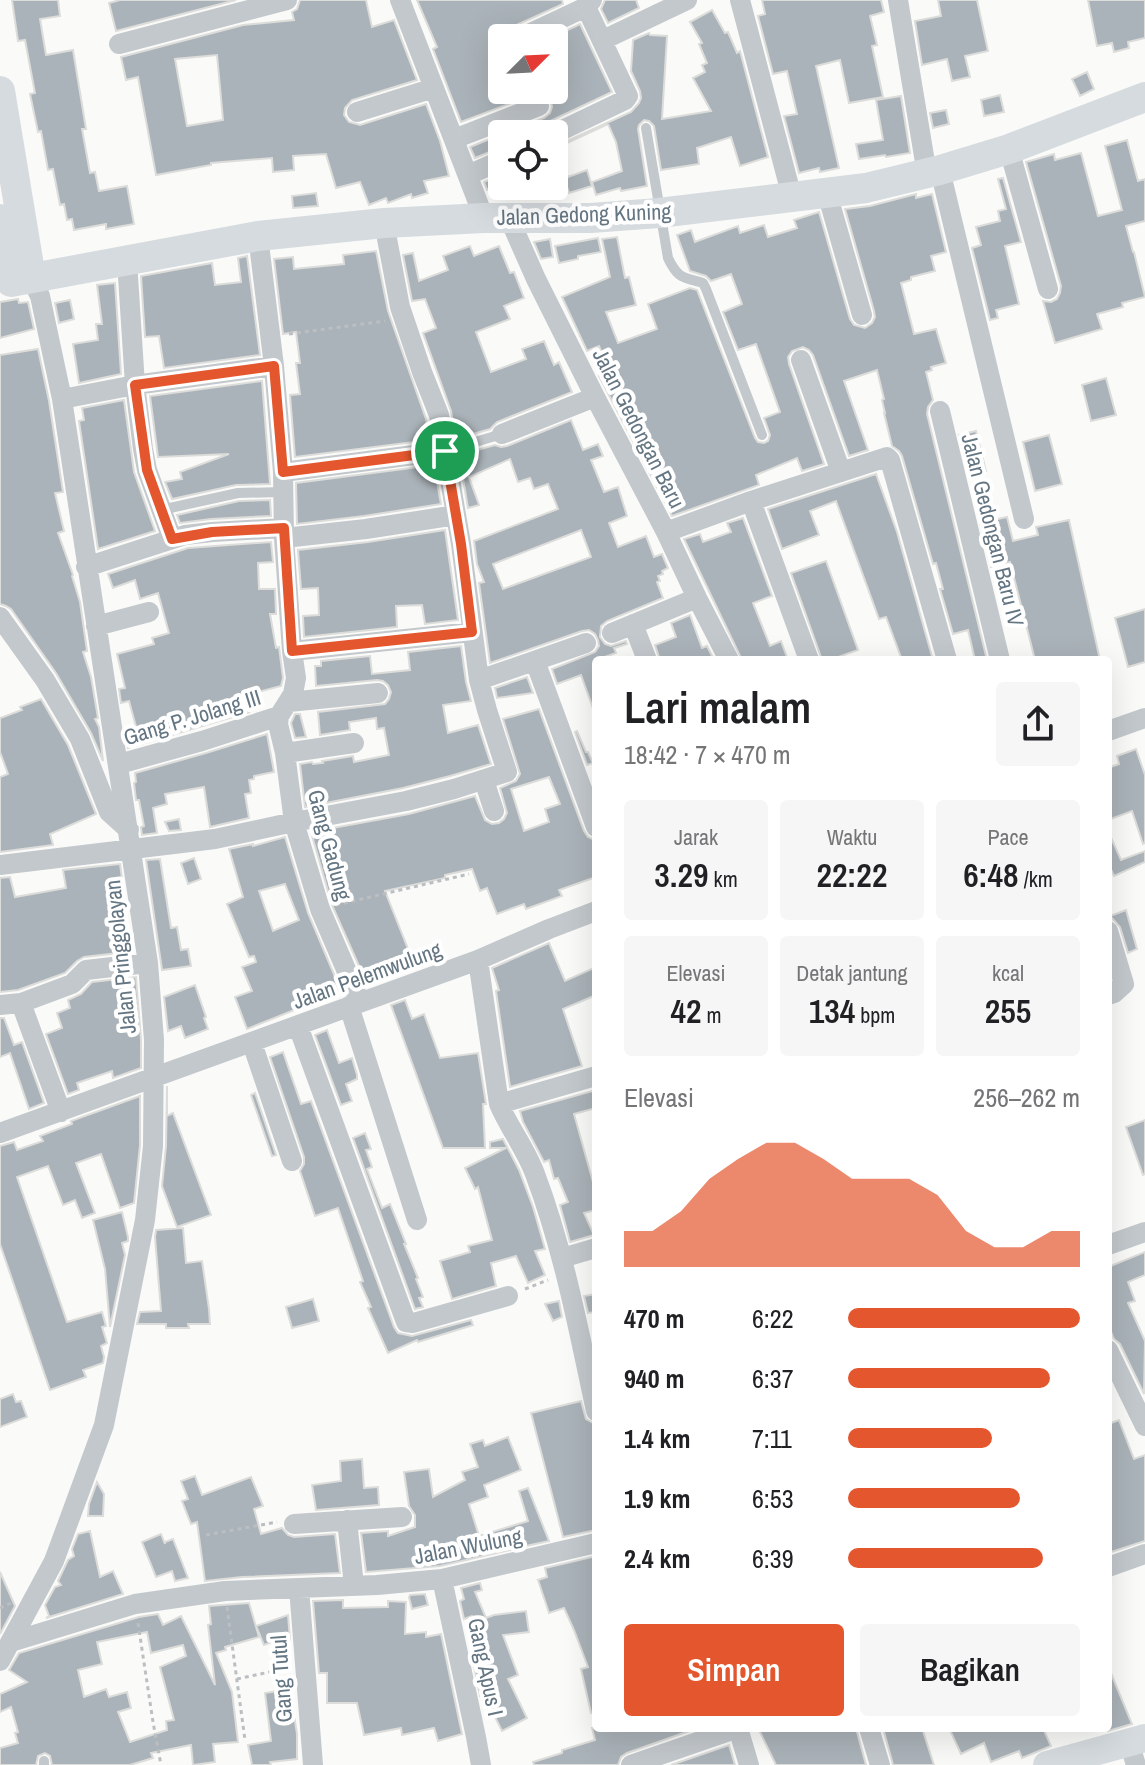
<!DOCTYPE html>
<html lang="id">
<head>
<meta charset="utf-8">
<style>
  :root { --surface:#fff; --page:#f6f6f6; --text:#202124; --muted:#757577; --accent:#e4572e }
  body { margin:0; font-family:"Archivo Narrow",sans-serif; background:var(--page); color:var(--text); height:100vh; display:flex; flex-direction:column; font-size:30px; white-space:nowrap }
  * { box-sizing:border-box; margin:0 }
  p { font-size:26px; color:var(--muted) }
  .icon { flex:none; width:44px; height:44px; fill:none; stroke:currentColor; stroke-width:2; stroke-linecap:round; stroke-linejoin:round }
  .map { position:relative; flex:1; overflow:hidden }
  .sheet { position:absolute; left:592px; top:656px; width:520px; height:1076px; display:flex; flex-direction:column; background:var(--surface); border-radius:8px; box-shadow:0 8px 32px #0002 }
  .sheet>* { flex:none }
  .needle { width:52px; rotate:66deg }
  .fabs { position:absolute; left:488px; top:24px; display:grid; gap:16px }
  .fabs a { display:grid; place-items:center; width:80px; height:80px; border-radius:8px; background:var(--surface); box-shadow:0 8px 32px #0002; font-size:40px }
  .pin { position:absolute; display:grid; place-items:center; width:68px; height:68px; color:#fff; margin:-34px; border:4px solid #fff; border-radius:50%; box-shadow:0 2px 8px #0007 }
  .round { display:grid; place-items:center; flex:none; width:84px; height:84px; border-radius:8px; background:var(--page) }
  .summary { display:flex; align-items:center; justify-content:space-between; height:136px; padding:0 32px }
  h1 { font-size:44px; font-weight:600; line-height:60px }
  .stats { display:grid; grid-template-columns:repeat(3,1fr); gap:12px; height:136px; padding:8px 32px }
  .stats div { display:grid; align-content:center; border-radius:8px; background:var(--page); text-align:center }
  .stats b { font-size:34px; font-weight:600 }
  .stats small { font-size:22px; font-weight:400 }
  .stats p { font-size:22px }
  .chart { height:224px; padding:16px 32px }
  .chart p { display:flex; justify-content:space-between }
  .chart svg { width:100%; height:144px; margin-top:8px; fill:var(--accent); opacity:.7 }
  .primary-button { display:flex; gap:16px; margin-top:auto; padding:16px 32px }
  .primary-button a { flex:1; height:92px; border-radius:8px; background:var(--accent); color:#fff; font-size:32px; font-weight:600; line-height:92px; text-align:center }
  .primary-button a+a { background:var(--page); color:var(--text) }
  ul { padding:0 32px; list-style:none; font-size:26px }
  li { display:grid; grid-template-columns:128px 96px 1fr; align-items:center; height:60px }
  li i { height:20px; border-radius:10px; background:var(--accent) }
  .map>svg:first-child { display:block }
  .building { fill:#aab3b9; stroke:#dcdcda; stroke-width:2; fill-rule:evenodd }
  .lines { fill:none; stroke-linecap:round; stroke-linejoin:round }
  .path { stroke:#bbbfc2; stroke-width:3; stroke-dasharray:4 4; stroke-linecap:butt }
  .lane { stroke:#c3c8cc; stroke-width:10 }
  .street { stroke:#c3c8cc; stroke-width:20 }
  .secondary { stroke:#d6dbdf; stroke-width:28 }
  .primary { stroke:#d6dbdf; stroke-width:30 }
  .route-casing { stroke:#fff; stroke-width:16 }
  .route { stroke:#e4572e; stroke-width:10 }
  .labels { text-anchor:middle; dominant-baseline:central; stroke-width:8; stroke-linejoin:round; paint-order:stroke }
  .street-label { font-size:22px; fill:#657683; stroke:#fff }
</style>
</head>
<body>
<div class="map">
<svg width="1145" height="1765" viewBox="0 0 1145 1765">
  <rect width="100%" height="100%" fill="#fafaf8"/>
  <path class="building" d="M12,0H58L60,16L40,19L46,55L73,50L86,129H82L90,173L95,172L99,191L127,186L134,224L106,229V224L74,230L72,219L67,220L64,204L60,205L53,169L48,170L41,131L38,132L30,94L35,93L25,40L18,41Z
    M120,0H236L116,31L109,3Z
    M300,0H366L372,27L394,20L417,80L352,100L345,108L344,115L349,122L360,125L426,104L440,141L449,176L424,181L428,193L412,198L411,194L388,203L386,198L369,205L360,182L336,188L326,154L293,156L294,170L273,172L272,158L211,163V165L156,175L138,77L126,80L121,57L243,25L294,20L292,12L297,9ZM217,55L223,120L187,126L175,59Z
    M417,0H562L563,4L514,26L509,31L507,38H502V90H519L522,99L461,122L433,49L437,47Z
    M605,0H636L639,8L608,23L601,9Z
    M762,0H881L884,12L870,16L877,45L872,46L883,97L849,103L840,60L816,66L839,168L820,172L819,168L799,173L784,116L797,114L787,71L773,74L758,16L765,14Z
    M938,0H977L988,51L965,56L970,77L952,81L947,59L922,65L915,21L941,16Z
    M1088,0H1145V38L1128,42L1129,48L1114,52L1112,43L1097,46Z
    M712,10L725,33L728,32L737,53L740,51L768,157L740,166L731,137L697,148L699,164L661,170L654,126L649,121L644,120L639,125L638,129L647,186L621,191L620,188L596,195L592,182L622,171L616,142L608,124L556,148L568,177L587,170L592,186L569,193L567,187L554,189V147L631,112L639,103L641,98L640,91L631,71L633,40L649,33L650,35L667,36L662,119L711,111L693,78L705,72L702,65L707,63L699,44L702,43L690,22Z
    M580,24L612,92L548,122L543,127L541,134H503L544,118L550,113L552,107L551,102L546,90H554V38H551Z
    M1087,72L1094,89L1080,96L1072,79Z
    M1000,95L1004,112L984,116L981,100Z
    M901,96L910,153L886,157L885,155L859,159L856,144L883,140L876,100Z
    M946,110L949,124L933,128L930,113Z
    M502,134V147L475,158L470,147Z
    M1127,140L1138,181L1145,179V221L1126,226L1133,252H1134L1145,297L1122,303L1123,307L1097,314L1102,329L1055,343L1043,301L1051,302L1057,299L1060,293L1061,286L1026,162L1054,154L1055,160L1081,153L1098,216L1122,210L1105,146Z
    M502,174V183L487,190L484,182Z
    M1003,178L1021,242L1005,246L1019,304L996,310L998,318L990,320L972,248L981,245L976,227L1000,221L998,211L1006,209L998,179Z
    M316,193L318,206L293,208L292,196Z
    M916,194V198L932,194L946,252L931,256L935,271L911,277V280L901,283L914,334L936,329L946,363L931,367L932,370L926,372L933,400L928,407L927,414L987,660H975L968,630L953,634L940,589H943L936,563L933,564L902,456L899,451L892,446L884,413H885L882,400L884,399L877,370L844,381L868,450L849,456L813,355L809,350L803,347L792,351L788,357L789,364L824,464L802,471L797,458L756,475L759,485L672,516L599,376L609,371L599,346L587,351L562,297L610,277L602,239L617,237L625,278L629,277L636,305L606,312L618,343L657,329L648,304L690,288L697,290L755,438L758,442L764,443L768,441L770,435L764,418L780,412L756,344L738,350L723,312L742,304L731,274L711,281L706,276L690,271L677,235L691,230L695,242L738,226L740,233L764,225L768,237L797,228L794,220L819,212L850,319L854,325L865,328L872,323L875,317L874,311L845,209L870,206Z
    M598,238L601,252L578,256V259L559,263L555,246Z
    M550,239L553,257L541,259L534,242Z
    M470,246L474,256L499,246L510,273L514,272L524,298L504,306L510,319L476,332L491,372L526,359L522,349L544,341L554,365L559,362L572,392L497,422L490,429L456,439L451,411L423,333L436,328L425,299L412,301L403,255L413,253L419,281L448,270L443,256Z
    M376,251L388,311L426,419L430,440L295,457L290,395L300,394L296,363H300L296,332L283,334L274,259L293,257L294,269L344,264L343,255Z
    M247,256L260,355L164,368L159,336L145,337L141,276L212,263L215,285L241,282L238,258Z
    M115,283L121,374L79,383L73,344L98,340L96,324H102L97,285Z
    M18,299L19,303L28,302L34,329L0,338V302Z
    M70,300L74,319L59,323L55,303Z
    M38,349L49,401L63,492L55,493L64,531L58,533L73,575L72,576L80,602L87,651L83,652L91,677L98,718L95,719L99,727L103,761L91,733L56,673L11,609L6,606L0,604V355Z
    M1106,378L1116,415L1091,421L1082,385Z
    M262,381L270,484L236,485L172,499L165,482L182,479L180,472L229,454L158,457L150,396Z
    M124,400L134,472L155,531L98,549L79,421L84,420L82,408Z
    M571,420L583,450L598,444L603,456L591,460L604,492L618,487L627,516L609,523L618,547L646,536L654,557L662,554L668,568L662,571L663,574L658,576L660,581L657,582L663,598L607,621L601,626L600,637L605,644L611,646L626,641L627,644L614,648L616,653L596,660V711H594L581,675L557,684L552,669L595,652L599,646L598,640L595,634L589,630L582,631L490,663L479,583L484,582L477,564L474,541L558,509L548,484L534,489L530,478L518,482L510,459L469,477L479,505L468,508L459,455L495,445L501,447L507,446ZM581,530L591,557L503,589L493,564Z
    M976,431L986,471L969,476L959,435Z
    M1049,435L1062,484L1035,491L1023,442Z
    M434,465L441,504L364,516L297,524L296,483Z
    M876,474L897,532L933,660H902L886,617L879,619L836,501L810,511L819,535L782,549L768,509Z
    M270,500L271,516L211,519L180,523L177,515L239,501Z
    M1007,517L1013,541L1038,535L1036,527L1069,520L1100,660H1035L1010,562L991,567L980,523Z
    M743,518L772,596L753,603L770,646L781,641L788,660H742L684,539L700,534L703,542L731,532L727,523Z
    M445,530L458,620L425,624L422,605L396,606L397,627L304,637L303,616L319,615L318,588L301,589L298,550L368,542Z
    M271,542L273,562L258,563L259,589H275L276,614H270L276,648L279,647L283,678L281,686L216,703L219,715L250,712L128,748L127,737L138,734L129,701L121,703L119,689L125,688L117,654L154,644L152,638L169,633L158,593L140,599L135,580L113,588L108,574L188,548Z
    M826,561L858,650L830,660H822L791,573Z
    M1145,609V662L1128,667L1115,618Z
    M690,615L702,648L707,646L714,660H660L655,645L676,637L671,623Z
    M461,646L466,682L471,701L443,705L448,733L478,725L491,764L450,776L403,788L305,807L300,764L312,762L313,764L323,763L322,761L353,756L354,762L389,755L384,728L377,729L376,718L349,722L350,730L320,735L318,712L385,704L389,699L391,692L388,685L383,681L377,680L316,686L315,666H321V661L370,656L372,674L410,670L408,652Z
    M527,677L533,693L497,698L495,688Z
    M41,699L68,745L96,814L50,834L53,845L0,852V777L8,774L0,752V718L22,710L20,707Z
    M539,709L584,831L588,837L595,840L596,877L559,890L562,896L526,909L524,904L497,914L487,888L480,891L472,869L445,875V878L385,891L410,954L402,957L403,961L363,975L332,905L311,832L409,814L475,796L485,820L492,824L499,823L504,819L507,813L500,788L516,781L520,774L503,719ZM549,777L560,804L545,809L549,822L524,831L511,789Z
    M295,714H300L306,737L295,738L291,723Z
    M577,731L586,752H588L593,763L587,765L575,732Z
    M267,734L274,772L254,776V779L249,780L251,793L245,794L249,818L210,827L204,787L165,794L167,804L153,808L157,833L142,835L141,827L144,826L139,800H136L134,783L136,782L135,773L206,753Z
    M1136,749L1145,775V843L1143,844L1132,811L1108,820V768L1119,764L1117,756Z
    M179,819L181,830L169,831L165,822Z
    M1108,831L1121,860L1145,851V862L1114,876L1108,863Z
    M285,837L308,913L341,991L336,993L338,997L310,1006L309,1004L247,1029L235,997L252,991L242,967L256,962L254,956L249,957L227,904L243,897L229,849L253,844V846ZM285,884L299,920L273,931L259,891Z
    M194,858L201,879L188,884L181,863Z
    M160,859L171,928L177,927L181,950L188,949L191,966L162,970L146,860Z
    M120,864L124,893L119,894L127,952L84,957L77,961L65,973L18,990L0,992V878L10,877L15,897L66,888L63,870Z
    M1126,910L1137,949L1128,953L1120,927L1110,916Z
    M549,943L565,981L596,967V995L563,1009L582,1066L510,1087L496,991L499,990L492,968Z
    M136,977L141,1040V1068L113,1078L112,1071L77,1083L79,1090L68,1094L46,1034L62,1028L57,1013L70,1008L68,1000L81,994L92,982Z
    M195,985L206,1017L204,1018L208,1029L185,1038L181,1026L168,1031L164,997Z
    M405,1000L412,1019L424,1014L440,1058L478,1053L486,1104H483L485,1148H443L391,1005Z
    M0,1018H4L14,1045L22,1042L44,1103L29,1109L10,1053L0,1057Z
    M327,1030L339,1063L352,1058L357,1075V1079L346,1084L352,1101L341,1105L315,1035Z
    M283,1052L301,1104L311,1101L394,1327L398,1333L412,1336L471,1320L473,1325L418,1342L417,1340L388,1353L368,1308L371,1307L360,1282L363,1281L338,1208L315,1216L300,1171L304,1164V1157L270,1057Z
    M167,1086V1116L173,1113L211,1215L177,1227L162,1186L166,1146L167,1087Z
    M596,1090V1108L574,1114L593,1182L596,1181V1210L584,1213L594,1235L570,1242L560,1205L568,1202L558,1178L554,1179L549,1160L544,1162L523,1122L520,1111Z
    M255,1093L276,1155L272,1156L251,1095Z
    M140,1096V1145L134,1203L120,1208L101,1154L76,1163L95,1213L82,1218L75,1200L63,1205L48,1166L17,1177L67,1322L102,1312L106,1326L102,1327L107,1343L101,1346L104,1357L103,1363L83,1370L86,1377L50,1390L0,1244V1146L14,1142L17,1150L43,1141L40,1136L72,1124L71,1121Z
    M1145,1120V1174L1143,1175L1126,1127Z
    M365,1133L371,1149L366,1150L372,1167L367,1169L382,1208L390,1204L406,1244H404L418,1278L416,1279L423,1297L419,1298L423,1307L415,1309L353,1138Z
    M503,1139L519,1170L533,1207L545,1249L535,1251L545,1275L528,1283L516,1256L491,1263L496,1286L452,1299L440,1261L470,1252L468,1246L492,1240L478,1187L475,1189L465,1168L506,1148H490V1142Z
    M122,1212L128,1237V1241L122,1243L125,1255L110,1327L105,1269L93,1220Z
    M183,1228L186,1263L202,1261L209,1309L210,1324H188L189,1328H166V1324H137L140,1312L161,1311L155,1237L156,1230Z
    M1145,1252V1275L1128,1282L1135,1301L1128,1303L1145,1341L1144,1394L1120,1344L1114,1339L1108,1325V1267Z
    M596,1294V1312L588,1313L584,1296Z
    M313,1299L319,1321L292,1328L286,1307Z
    M559,1301L562,1317L553,1321L545,1304Z
    M13,1394L16,1402L21,1401L27,1417L0,1427V1399Z
    M581,1401L586,1419L595,1424L596,1428V1530L563,1537L531,1413Z
    M1119,1420L1134,1459L1145,1455V1541L1108,1553V1424Z
    M508,1437L521,1470L484,1485L488,1497L469,1504L479,1536L528,1521L519,1491L528,1488L549,1541L526,1546L525,1543L519,1544V1548L440,1566L366,1572L361,1533L388,1531V1536L415,1527V1515L409,1506L404,1472L429,1469L433,1497L465,1480L462,1472L478,1467L470,1444L483,1440L485,1446Z
    M362,1459L364,1488L378,1487L379,1505L316,1510L312,1485L341,1481L340,1461Z
    M195,1476L202,1495L251,1477L263,1506L254,1509L261,1534L282,1528L288,1535L294,1537L335,1534L340,1573L242,1577L205,1581L197,1522L191,1524L182,1501L188,1499L181,1481Z
    M97,1482L104,1494L103,1516H88L89,1504Z
    M90,1531L100,1577L113,1571L123,1594L46,1618L49,1616L45,1605L55,1587L61,1585L58,1581L68,1560L74,1556L72,1549L78,1534Z
    M161,1534L165,1544V1542L173,1539L188,1578L175,1581L172,1571L156,1577L142,1542Z
    M596,1556V1712L591,1713L581,1669L588,1667L574,1630L564,1608L549,1613L538,1580L547,1577L545,1568Z
    M0,1572L15,1606L0,1634Z
    M480,1583L482,1590L475,1592L486,1618L494,1615L526,1611L529,1632L503,1635L518,1675L508,1679L527,1718L502,1731L484,1695L480,1696L474,1666L488,1661L472,1616L464,1619L460,1601L464,1599L461,1588Z
    M425,1594L428,1605L412,1609L409,1597L410,1595Z
    M343,1600V1608L388,1607V1601L406,1602L405,1634L426,1632V1637L441,1634L462,1734L438,1741L434,1728L402,1735L401,1728L364,1735L357,1703H327V1673H319L313,1601Z
    M249,1603L259,1637L225,1647L226,1650L216,1653L232,1692L238,1742L213,1744L215,1762L193,1765L191,1745L151,1753L153,1758L130,1765H52L50,1756L45,1753L38,1756L36,1765H0V1748L18,1743L15,1733L18,1732L11,1707L0,1712V1694L27,1682L9,1670L19,1653L139,1617L158,1614L163,1625L181,1616L215,1685L208,1625L211,1624L209,1606ZM147,1632L151,1653L183,1645L186,1656L160,1667L174,1720L166,1721L167,1730L130,1742L118,1712L131,1708L127,1692L109,1697L106,1689L84,1697L78,1670L102,1664L97,1642Z
    M288,1615L290,1640L278,1644L277,1640L264,1645L256,1626Z
    M1108,1666L1132,1724L1108,1731Z
    M290,1689L297,1734V1759L270,1762L271,1765H252L248,1745L271,1741L265,1693Z
    M592,1728H698L627,1753L621,1757L618,1765H534L533,1762L562,1753V1750L595,1740Z
    M758,1728H856L866,1765H776Z
    M883,1728H922L934,1765H893Z
    M949,1728H1043L1051,1746L1022,1758L1019,1751L991,1762L984,1743L961,1754Z
    M729,1745L735,1765H671Z"/>
  <g class="lines">
    <path class="path" d="M289,334L385,321
      M336,905L469,874
      M525,1289L548,1280
      M206,1535L277,1522
      M227,1607L245,1740
      M0,1608L11,1603
      M138,1623L153,1722L161,1765
      M237,1679L288,1668"/>
    <path class="lane" d="M646,128L668,258C678,279 683,277 703,283L706,289L762,435
      M445,451L502,434
      M161,510L238,493L283,492
      M44,1761V1765"/>
    <path class="street" d="M400,0L484,218
      M740,0L792,197
      M898,0L927,174
      M520,38L586,7
      M603,40L687,0
      M119,44L287,0
      M357,112L434,88
      M554,134L625,100L628,96L586,7L592,0
      M454,139L539,106L532,90
      M1009,149L1048,289
      M940,170L1024,519
      M468,175L502,160
      M827,193L862,315
      M509,218L536,279L595,397L666,532L697,598L729,660
      M258,236L274,366L283,472L284,538L292,651L296,678L293,694L279,716L278,724L285,753L294,822L320,909L360,1002
      M127,261L135,385L143,449L147,470L172,539
      M801,360L841,472
      M62,399L135,385L274,366
      M940,411L1000,660
      M502,434L595,397
      M283,472L445,451
      M751,501L809,660
      M666,532L751,501L887,457L890,460L947,660
      M284,538L366,529L456,515
      M86,567L185,535L212,532L284,528
      M0,617L45,680L80,739L109,812L129,830
      M633,624L647,660
      M96,626L149,612
      M612,633L697,598
      M292,651L472,632
      M535,661L596,827
      M479,680L586,643
      M289,702L378,693
      M1108,731L1145,718
      M285,753L354,743
      M119,764L202,741L279,716
      M484,780L494,811
      M0,865L215,839L294,822L406,801L454,789L507,772L487,710L479,680L461,544L439,415L422,372L400,307L384,223
      M1108,931L1124,984L1114,993L1108,995
      M478,960L499,1104C509,1128 526,1149 535,1174C564,1251 579,1332 596,1411
      M21,1003L61,1112
      M0,1005L21,1003L72,984L86,970L148,963
      M349,1006L417,1220
      M298,1026L406,1322L413,1323L508,1296
      M252,1043L292,1161
      M499,1104L596,1076
      M0,1133L478,960L549,929L596,911
      M1108,1245L1145,1232
      M562,1258L596,1248
      M1108,1350L1145,1426
      M347,1520L354,1586
      M294,1524L402,1517
      M1108,1567L1145,1554
      M442,1579L476,1737L481,1765
      M299,1588L313,1765
      M11,1642L135,1604L225,1591L377,1585L442,1579L596,1543
      M0,1661L54,1561L104,1425L145,1220L153,1146L154,1040L148,963L62,399L40,296L31,278
      M738,1728L749,1765
      M869,1728L880,1765
      M1129,1742L1136,1765
      M631,1765L738,1728"/>
    <path class="secondary" d="M1047,1765L1145,1738"/>
    <path class="primary" d="M0,91L31,278
      M0,219L11,282L258,236L384,223L484,218H591L659,213L866,188L940,170L1009,149L1145,97"/>
  </g>
  <g class="lines">
    <defs>
      <path id="route" d="M274,366L283,472L445,451L461,544L472,632L292,651L284,528L212,532L172,539L147,470L135,385Z"/>
    </defs>
    <use href="#route" class="route-casing"/>
    <use href="#route" class="route"/>
  </g>
  <g class="labels">
    <g class="street-label">
      <text transform="translate(584 214) rotate(-2)">Jalan Gedong Kuning</text>
      <text transform="translate(639 428) rotate(63)">Jalan Gedongan Baru</text>
      <text transform="translate(993 530) rotate(76)">Jalan Gedongan Baru IV</text>
      <text transform="translate(192 717) rotate(-17)">Gang P. Jolang III</text>
      <text transform="translate(330 845) rotate(75)">Gang Gadung</text>
      <text transform="translate(120 957) rotate(-96)">Jalan Pringgolayan</text>
      <text transform="translate(367 975) rotate(-20)">Jalan Pelemwulung</text>
      <text transform="translate(468 1546) rotate(-11)">Jalan Wulung</text>
      <text transform="translate(486 1667) rotate(78)">Gang Apus I</text>
      <text transform="translate(281 1679) rotate(-94)">Gang Tutul</text>
    </g>
  </g>
</svg>
<div class="fabs">
<a><svg class="needle" viewBox="-14 -14 28 28"><path d="M0-13l5 13h-10z" fill="#e53935"/><path d="M0 13l5-13h-10z" fill="#757577"/></svg></a>
<a><svg class="icon" aria-label="locate" viewBox="0 0 24 24"><circle cx="12" cy="12" r="6"/><path d="M12 2v4M12 18v4M2 12h4M18 12h4"/></svg></a>
</div>
<div class="pin" style="left:445px;top:451px;background:#1e9e55"><svg class="icon" aria-label="arrive" viewBox="0 0 24 24"><path d="M6 21V4h12l-3 4 3 4H6"/></svg></div>
<section class="sheet">
<div class="summary"><div><h1>Lari malam</h1><p>18:42 · 7 × 470 m</p></div><a class="round"><svg class="icon" aria-label="share" viewBox="0 0 24 24"><path d="M12 15V3M7 8l5-5 5 5M5 13v7h14v-7"/></svg></a></div>
<div class="stats">
<div><p>Jarak</p><b>3.29<small> km</small></b></div>
<div><p>Waktu</p><b>22:22</b></div>
<div><p>Pace</p><b>6:48<small> /km</small></b></div>
</div>
<div class="stats">
<div><p>Elevasi</p><b>42<small> m</small></b></div>
<div><p>Detak jantung</p><b>134<small> bpm</small></b></div>
<div><p>kcal</p><b>255</b></div>
</div>
<div class="chart"><p><span>Elevasi</span>256–262 m</p>
<svg viewBox="0 0 160 44" preserveAspectRatio="none"><path d="M0 44V33L10 33L20 27L30 17L40 11L50 6L60 6L70 11L80 17L90 17L100 17L110 22L120 33L130 38L140 38L150 33L160 33V44z"/></svg>
</div>
<ul>
<li><b>470 m</b>6:22<i style="width:100%"></i></li>
<li><b>940 m</b>6:37<i style="width:87%"></i></li>
<li><b>1.4 km</b>7:11<i style="width:62%"></i></li>
<li><b>1.9 km</b>6:53<i style="width:74%"></i></li>
<li><b>2.4 km</b>6:39<i style="width:84%"></i></li>
</ul>
<div class="primary-button"><a>Simpan</a><a>Bagikan</a></div>
</section>
</div>
</body>
</html>
